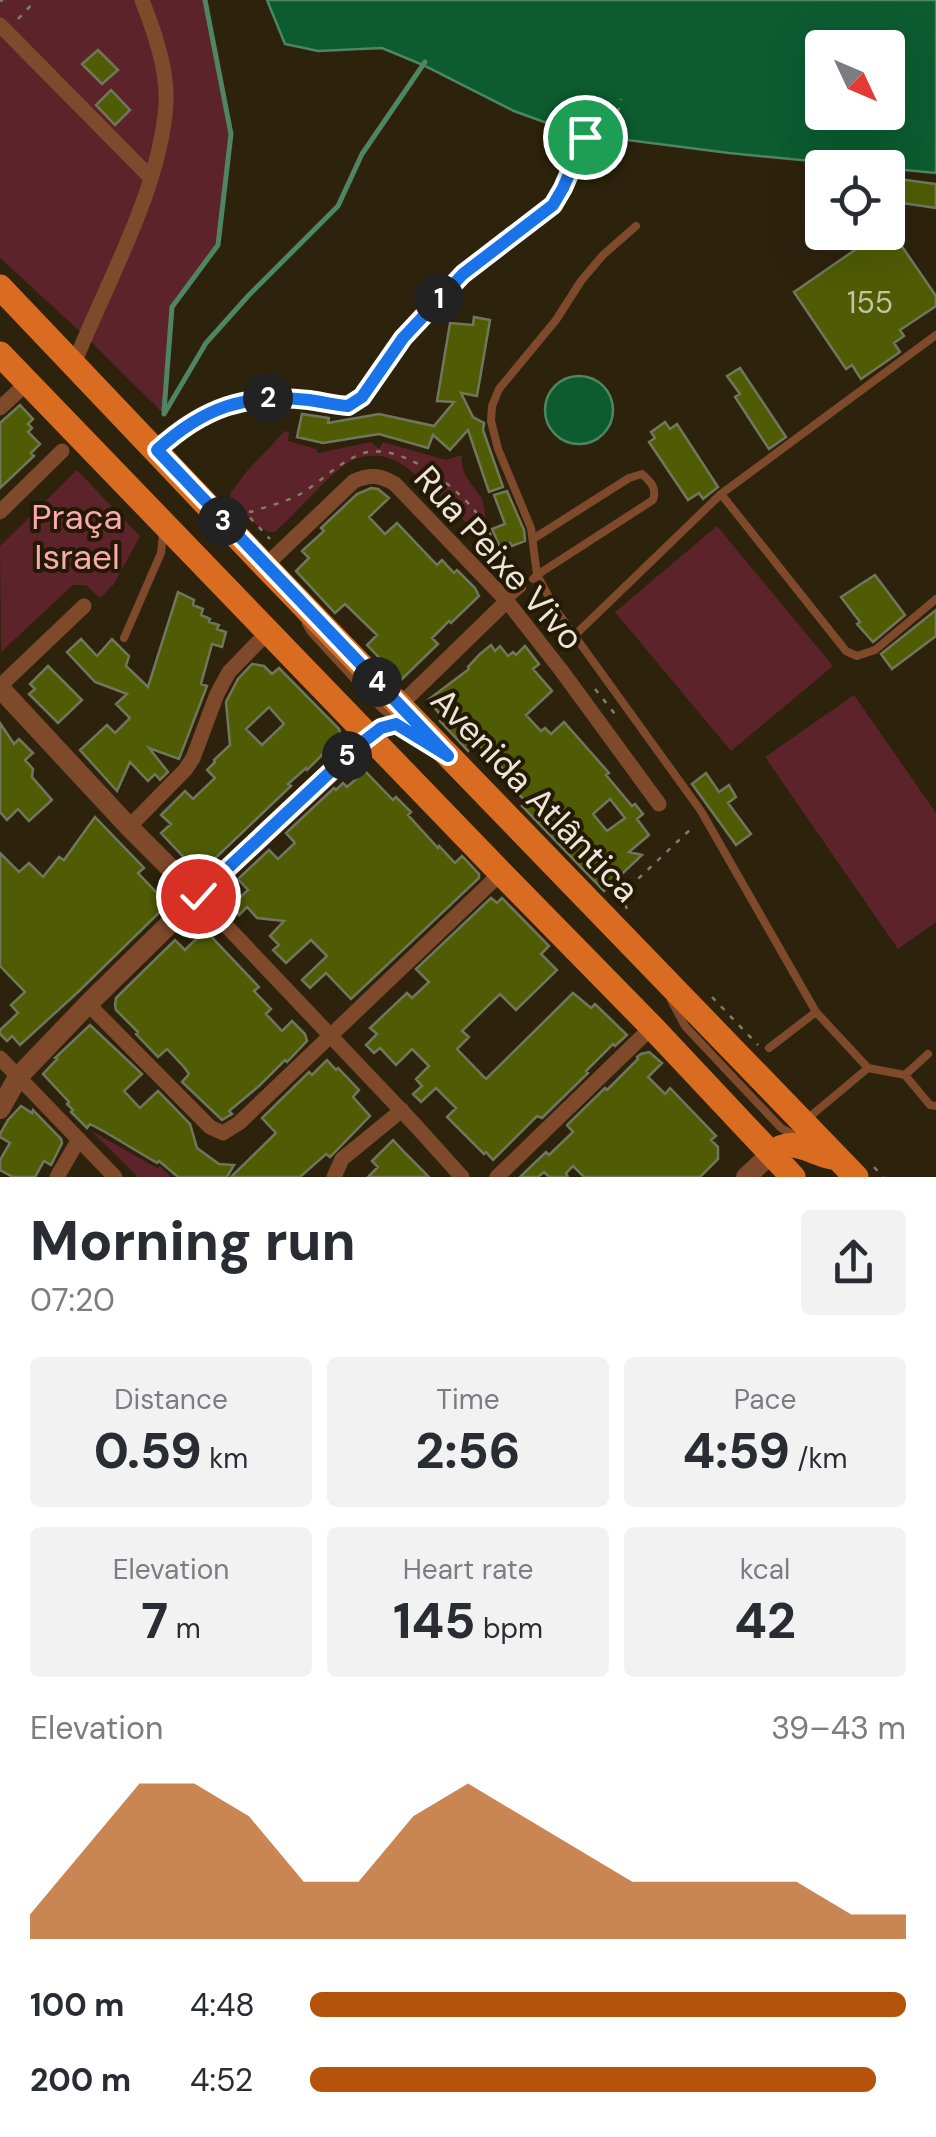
<!DOCTYPE html>
<html lang="en">
<head>
<meta charset="utf-8">
<style>
  :root { --surface:#fff; --page:#f2f2f3; --text:#2b2b33; --muted:#7c7c81; --accent:#b45309 }
  body { margin:0; font-family:"DM Sans",sans-serif; background:var(--page); color:var(--text); height:100vh; display:flex; flex-direction:column; font-size:38px; white-space:nowrap }
  * { box-sizing:border-box; margin:0 }
  p { font-size:32px; color:var(--muted) }
  .icon { flex:none; width:55px; height:55px; fill:none; stroke:currentColor; stroke-width:2; stroke-linecap:round; stroke-linejoin:round }
  .map { position:relative; height:1177px; overflow:hidden }
  .drawer { display:flex; flex-direction:column; background:var(--surface); flex:1 }
  .drawer>* { flex:none }
  .needle { width:65px; rotate:134deg }
  .tools { position:absolute; left:805px; top:30px; display:grid; gap:20px }
  .tools a { display:grid; place-items:center; width:100px; height:100px; border-radius:10px; background:var(--surface); box-shadow:0 10px 40px #0002; font-size:50px }
  .pin { position:absolute; display:grid; place-items:center; width:85px; height:85px; color:#fff; margin:-42px; border:5px solid #fff; border-radius:50%; box-shadow:0 2px 10px #0007 }
  .km { position:absolute; width:50px; height:50px; margin:-25px; border-radius:50%; background:#222; color:#fff; font-size:28px; line-height:50px; text-align:center }
  .round { display:grid; place-items:center; flex:none; width:105px; height:105px; border-radius:10px; background:var(--page) }
  .summary { display:flex; align-items:center; justify-content:space-between; height:170px; padding:0 30px }
  h1 { font-size:55px; font-weight:800; line-height:75px }
  .stats { display:grid; grid-template-columns:repeat(3,1fr); gap:15px; height:170px; padding:10px 30px }
  .stats div { display:grid; align-content:center; border-radius:10px; background:var(--page); text-align:center }
  .stats b { font-size:50px; font-weight:800 }
  .stats small { font-size:28px; font-weight:400 }
  .stats p { font-size:28px }
  .chart { height:280px; padding:20px 30px }
  .chart p { display:flex; justify-content:space-between }
  .chart svg { width:100%; height:180px; margin-top:10px; fill:var(--accent); opacity:.7 }
  ul { padding:0 30px; list-style:none; font-size:32px }
  li { display:grid; grid-template-columns:160px 120px 1fr; align-items:center; height:75px }
  li i { height:25px; border-radius:12px; background:var(--accent) }
  .map>svg:first-child { display:block }
  .green { fill:#5c232a }
  .water { fill:#0c5c30; stroke:#4f8562; stroke-width:2.5; fill-rule:evenodd }
  .lines { fill:none; stroke-linecap:round; stroke-linejoin:round }
  .stream { stroke:#4f8562; stroke-width:5 }
  .building { fill:#4f5c04; stroke:#71775d; stroke-width:2.5; fill-rule:evenodd }
  .path { stroke:#847b69; stroke-width:2.5; stroke-dasharray:5 8; stroke-linecap:butt }
  .service { stroke:#7f4a2c; stroke-width:8 }
  .minor { stroke:#7f4a2c; stroke-width:15 }
  .tertiary { stroke:#7f4a2c; stroke-width:20 }
  .primary { stroke:#d96c20; stroke-width:25 }
  .route-casing { stroke:#fff; stroke-width:20 }
  .route { stroke:#1a73e8; stroke-width:12 }
  .labels { text-anchor:middle; dominant-baseline:central; stroke-width:8; stroke-linejoin:round; paint-order:stroke }
  .number-label { font-size:30px; fill:#c5c3a3 }
  .park-label { font-size:35px; fill:#faaaae; stroke:#231904 }
  .street-label { font-size:35px; fill:#ece5d8; stroke:#231904 }
</style>
</head>
<body>
<div class="map">
<svg width="936" height="1177" viewBox="0 0 936 1177">
  <rect width="100%" height="100%" fill="#2d220c"/>
  <path class="green" d="M0,0H205L231,134L218,245L172,307L164,414L85,336L0,258Z
    M285,431L289,432L288,441L316,449L318,453L371,442L379,449L383,442L446,460L462,455C460,475 471,482 481,497C486,507 484,518 488,528C492,540 497,546 498,558C478,535 417,467 391,459C379,454 365,455 353,460C333,469 298,512 279,528L275,532H269L259,527L231,500L230,494L247,471Z
    M77,470L140,536L114,584L100,598L86,585H73L1,652L0,546Z
    M717,526L833,666L731,751L615,612Z
    M854,695L936,813V922L898,949L765,757Z
    M90,1130L157,1168L160,1166L171,1177H138Z"/>
  <path class="water" d="M267,0H936V173L729,153L612,138H588L514,111L423,65L382,48L318,51L285,44ZM822,48H888V112H822Z
    M545 410a34 34 0 1 1 68 0a34 34 0 1 1-68 0Z"/>
  <g class="lines">
    <path class="stream" d="M164,411L172,307L218,245L231,134L205,0
      M164,414L206,343L249,295L338,206L362,154L425,62"/>
  </g>
  <path class="building" d="M98,50L118,70L102,84L82,64Z
    M111,90L130,110L115,125L96,105Z
    M891,178L936,184V208L888,201Z
    M888,229H890L936,296V306L900,330L904,336L894,343L900,352L861,379L852,365L846,369L794,292L881,232H888Z
    M474,317L490,320L477,396L461,393L473,417L484,423L483,430L503,487L489,492L468,430L450,450L433,435L428,448L379,434L323,443L297,437L302,414L329,418L328,423L379,414L434,426L454,402L437,401L450,323L473,325Z
    M740,368L786,437L769,449L735,397L740,394L727,376Z
    M20,405L33,419L28,424L32,428L28,432L40,444L31,453L34,456L0,488V423Z
    M665,422L670,429L677,424L718,487L703,499L699,493L688,500L649,442L655,438L651,432Z
    M371,488L378,489L389,498L369,517L385,534L397,523L437,565L442,560L454,573L457,570L475,588L479,596L451,623L449,621L432,638L438,644L401,680L367,645L377,635L345,604L335,613L296,571L309,558L302,551L324,531L321,528L357,494Z
    M507,491L524,530L525,541L512,546L510,543L500,547L492,529L505,524L494,495Z
    M875,575L905,615L873,642L857,624L860,622L841,597Z
    M178,592L194,600L193,605L203,609L201,615L210,619L209,622L219,625L217,629L226,632L222,647L212,644L201,684L207,686L179,759L149,748L168,772L160,780L155,774L148,781L130,762L117,791L80,750L107,725L115,733L130,718L116,704L127,694L95,682L67,652L81,639L97,656L112,639L129,656L126,666L148,687Z
    M936,610V636L892,669L881,654Z
    M491,645L495,651L500,646L508,656L513,652L516,655L525,646L539,664L533,669L552,691L526,715L541,731L545,728L551,734L564,722L609,773L606,775L632,806L635,804L643,814L637,819L649,835L629,852L642,855L604,891L522,806L526,802L505,779L503,776L507,773L476,742L468,751L440,721L443,718L428,700L469,669L468,667L480,654ZM610,799L625,818L607,831L593,814Z
    M252,664L264,666L272,674L279,668L339,729L341,736L307,770L306,768L288,784L291,786L204,869L194,868L161,833L171,824L161,815L185,791L193,799L215,778L207,770L215,762L214,760L230,745L226,702L238,679ZM269,707L284,724L262,745L246,729Z
    M48,666L82,700L58,723L29,694L35,689L30,684Z
    M0,723L14,744L19,739L33,753L25,760L33,769L32,777L52,800L29,821L18,809L7,820L0,812Z
    M365,771L393,800L396,797L411,812L408,815L438,848L439,846L455,863L462,856L479,874V878L351,999L326,973L310,988L302,980L327,956L311,940L286,963L273,950L279,945L270,936L284,921L257,918L247,907L239,915L232,905L248,890L238,879L269,850L278,859L295,843L286,833L334,788L336,790L343,783L347,787Z
    M706,773L719,792L729,785L736,797L728,803L751,834L736,845L692,784Z
    M95,817L144,868L138,873L158,894L163,889L173,899L78,992L20,1045L12,1036L7,1041L0,1034V1030L18,1013L11,1005L25,992L0,966V853L19,872L29,863L43,877L59,857L64,860Z
    M491,898L497,903L502,898L549,946L541,954L557,970L516,1010L500,994L462,1031L469,1037L457,1049L486,1079L573,993L591,1008L595,1004L627,1035L615,1046L613,1044L586,1071L588,1073L546,1114L542,1118L537,1116L493,1160L486,1152L484,1154L447,1117L456,1108L436,1088L421,1102L413,1094L422,1086L416,1079L429,1066L412,1049L396,1065L380,1048L374,1053L366,1045L377,1034L370,1028L407,993L412,998L429,982L416,969Z
    M205,930L259,987L254,991L271,1009L266,1014L282,1031L292,1021L305,1034L307,1041L287,1062L285,1060L259,1086L229,1111L232,1114L222,1120L182,1082L189,1074L184,1067L167,1049L158,1057L136,1034L138,1032L116,1010L115,1005L116,998L124,990L175,940L185,950Z
    M90,1025L142,1074L124,1091L140,1108L158,1091L190,1124L197,1148L219,1164L234,1165L227,1177H178L159,1161L157,1163L105,1132L90,1124L87,1128L71,1112L73,1110L67,1104L69,1102L43,1074L57,1059L55,1058Z
    M649,1052L662,1063L648,1077L665,1094L670,1088L716,1136L711,1140L718,1147V1159L700,1177H584L573,1166L566,1173L568,1177H549L544,1172L538,1177H520L546,1152L549,1155L573,1132L567,1125L605,1088L607,1090L638,1059L637,1057L641,1054Z
    M327,1060L336,1070L338,1068L359,1090L353,1097L370,1116L330,1157L326,1154L300,1177H231L276,1133L262,1118L309,1072L312,1075Z
    M21,1106L32,1113L33,1110L61,1139L62,1143L51,1165L44,1161L35,1177H13L0,1170V1160L10,1143L0,1137V1134L8,1120Z
    M393,1140L406,1154L429,1177H368L378,1167L372,1161Z"/>
  <g class="lines">
    <path class="path" d="M0,1L3,0
      M18,19L36,0
      M612,138L621,99
      M538,217C570,191 584,139 599,101
      M237,506L251,512C268,506 287,502 302,493C323,480 338,463 361,454C401,439 464,492 484,523C495,541 500,562 512,579
      M241,508L270,539
      M595,689L615,714
      M627,909L621,895L695,825
      M712,997L758,1045
      M874,1167L883,1177"/>
    <path class="service" d="M160,447C205,407 249,394 309,400C322,401 335,405 348,406L362,397L403,337L463,274L530,223
      M721,494L846,651L857,656L875,650L936,599
      M533,539L629,478L642,474C651,482 657,488 653,500L537,575L531,528L498,449L491,421L492,406L499,389L556,320L581,281L603,255L636,226
      M533,579L537,575L556,610L701,811L816,1012
      M507,601L522,588
      M306,624L311,632L382,709L400,722
      M575,635L721,494L936,335
      M124,638L161,553L163,534
      M671,1000L685,1026L730,1074L781,1128L800,1138
      M769,1048L816,1012L868,1068L807,1119
      M868,1068L905,1075L928,1054
      M905,1075L930,1105L936,1106"/>
    <path class="minor" d="M0,25L151,178
      M74,364C106,283 160,191 166,104C168,70 154,31 142,0
      M0,408L27,383
      M0,512L62,451
      M265,566L354,481C370,474 380,475 395,484L507,601L561,670L659,804
      M0,686L84,606
      M400,705L507,601
      M129,827L185,770L193,758L217,694L229,672L268,632
      M198,896L417,1127L462,1177
      M88,1004L210,1127L223,1133L239,1123L501,873
      M0,1058L115,1177
      M57,1177L79,1139
      M334,1177L342,1159L402,1110
      M497,1177L652,1027"/>
    <path class="tertiary" d="M0,688L129,827L198,896
      M0,1109L18,1077L88,1004L198,896L370,736
      M746,1177L771,1154"/>
    <path class="primary" d="M0,287L265,566L856,1177
      M0,354L501,873L652,1027L793,1177
      M771,1154C794,1135 807,1152 832,1157"/>
  </g>
  <g class="lines">
    <defs>
      <path id="route" d="M198,896L359,745L381,728L396,724L448,756L157,450C204,407 246,393 309,400C323,402 335,405 348,406L362,397L403,338L463,274L553,205L563,188L585,137"/>
    </defs>
    <use href="#route" class="route-casing"/>
    <use href="#route" class="route"/>
  </g>
  <g class="labels">
    <g class="number-label">
      <text x="870" y="302">155</text>
    </g>
    <g class="park-label">
      <text x="77" y="517">Praça<tspan x="77" dy="40">Israel</tspan></text>
    </g>
    <g class="street-label">
      <text transform="translate(499 558) rotate(48)">Rua Peixe Vivo</text>
      <text transform="translate(535 795) rotate(46)">Avenida Atlântica</text>
    </g>
  </g>
</svg>
<div class="tools">
<a><svg class="needle" viewBox="-14 -14 28 28"><path d="M0-13l5 13h-10z" fill="#e53935"/><path d="M0 13l5-13h-10z" fill="#7c7c81"/></svg></a>
<a><svg class="icon" aria-label="locate" viewBox="0 0 24 24"><circle cx="12" cy="12" r="6"/><path d="M12 2v4M12 18v4M2 12h4M18 12h4"/></svg></a>
</div>
<div class="pin" style="left:585px;top:137px;background:#1e9e55"><svg class="icon" aria-label="arrive" viewBox="0 0 24 24"><path d="M6 21V4h12l-3 4 3 4H6"/></svg></div>
<div class="pin" style="left:198px;top:896px;background:#d93025"><svg class="icon" aria-label="check" viewBox="0 0 24 24"><path d="M5 12l5 5 9-10"/></svg></div>
<b class="km" style="left:439px;top:299px">1</b>
<b class="km" style="left:268px;top:398px">2</b>
<b class="km" style="left:223px;top:521px">3</b>
<b class="km" style="left:377px;top:682px">4</b>
<b class="km" style="left:347px;top:756px">5</b>
</div>
<section class="drawer">
<div class="summary"><div><h1>Morning run</h1><p>07:20</p></div><a class="round"><svg class="icon" aria-label="share" viewBox="0 0 24 24"><path d="M12 15V3M7 8l5-5 5 5M5 13v7h14v-7"/></svg></a></div>
<div class="stats">
<div><p>Distance</p><b>0.59<small> km</small></b></div>
<div><p>Time</p><b>2:56</b></div>
<div><p>Pace</p><b>4:59<small> /km</small></b></div>
</div>
<div class="stats">
<div><p>Elevation</p><b>7<small> m</small></b></div>
<div><p>Heart rate</p><b>145<small> bpm</small></b></div>
<div><p>kcal</p><b>42</b></div>
</div>
<div class="chart"><p><span>Elevation</span>39–43 m</p>
<svg viewBox="0 0 160 44" preserveAspectRatio="none"><path d="M0 44V38L10 22L20 6L30 6L40 14L50 30L60 30L70 14L80 6L90 14L100 22L110 30L120 30L130 30L140 30L150 38L160 38V44z"/></svg>
</div>
<ul>
<li><b>100 m</b>4:48<i style="width:100%"></i></li>
<li><b>200 m</b>4:52<i style="width:95%"></i></li>
</ul>
</section>
</body>
</html>
